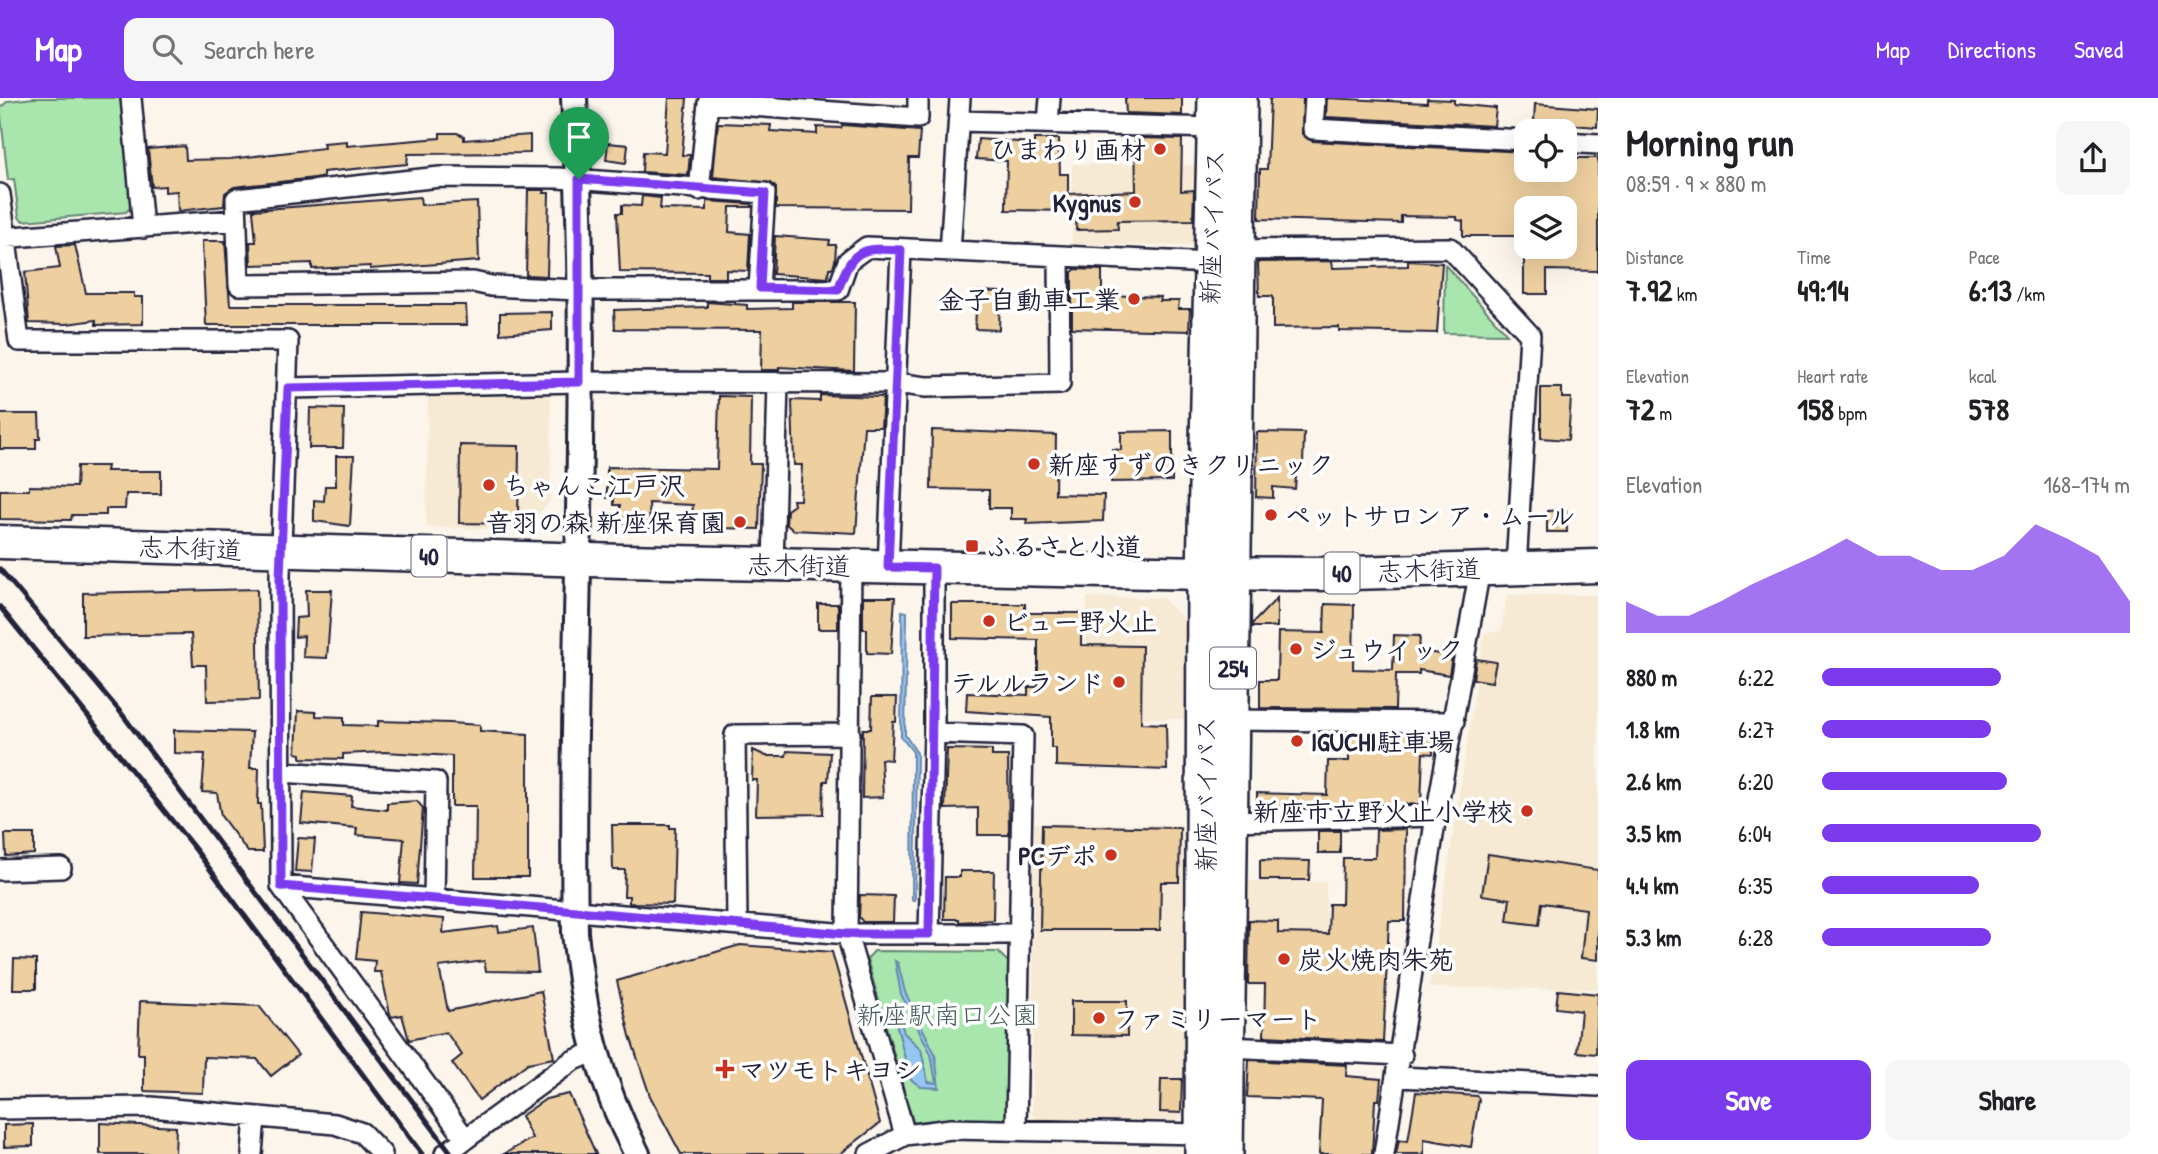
<!DOCTYPE html>
<html lang="en">
<head>
<meta charset="utf-8">
<style>
  :root { --surface:#fff; --page:#f6f6f6; --text:#202124; --muted:#757577; --accent:#7c3aed }
  body { margin:0; font-family:"Patrick Hand","Klee One",sans-serif; background:var(--page); color:var(--text); height:100vh; display:flex; flex-direction:column; font-size:26px; white-space:nowrap }
  * { box-sizing:border-box; margin:0 }
  p { font-size:23px; color:var(--muted) }
  .icon { flex:none; width:38px; height:38px; fill:none; stroke:currentColor; stroke-width:2; stroke-linecap:round; stroke-linejoin:round }
  .map { position:relative; flex:1; overflow:hidden }
  .panel { display:flex; flex-direction:column; background:var(--surface); width:560px }
  .panel>* { flex:none }
  .tools { position:absolute; left:1514px; top:21px; display:grid; gap:14px }
  .tools a { display:grid; place-items:center; width:63px; height:63px; border-radius:14px; background:var(--surface); box-shadow:0 7px 28px #0002; font-size:35px }
  .pin { position:absolute; display:grid; place-items:center; width:60px; height:60px; color:#fff; margin:-72px -30px; border-radius:50% 50% 50% 0; rotate:-45deg; box-shadow:0 0 7px #0007 }
  .pin .icon { rotate:45deg }
  .round { display:grid; place-items:center; flex:none; width:74px; height:74px; border-radius:14px; background:var(--page) }
  .headline { display:flex; align-items:center; justify-content:space-between; height:119px; padding:0 28px }
  h1 { font-size:38px; font-weight:700; line-height:52px }
  .stats { display:grid; grid-template-columns:repeat(3,1fr); gap:10px; height:119px; padding:7px 28px }
  .stats div { display:grid; align-content:center }
  .stats b { font-size:30px; font-weight:700 }
  .stats small { font-size:19px; font-weight:400 }
  .stats p { font-size:19px }
  .chart { height:196px; padding:14px 28px }
  .chart p { display:flex; justify-content:space-between }
  .chart svg { width:100%; height:126px; margin-top:7px; fill:var(--accent); opacity:.7 }
  .button { display:flex; gap:14px; margin-top:auto; padding:14px 28px }
  .button a { flex:1; height:80px; border-radius:14px; background:var(--accent); color:#fff; font-size:28px; font-weight:700; line-height:80px; text-align:center }
  .button a+a { background:var(--page); color:var(--text) }
  ul { padding:0 28px; list-style:none; font-size:23px }
  li { display:grid; grid-template-columns:112px 84px 1fr; align-items:center; height:52px }
  li i { height:18px; border-radius:9px; background:var(--accent) }
  header { display:flex; align-items:center; gap:42px; box-sizing:border-box; height:98px; padding:0 35px; background:var(--accent); color:#fff }
  header strong { font-size:33px }
  nav { display:flex; gap:38px; margin-inline-start:auto; font-size:24px }
  .search { width:490px; height:63px; background:var(--page); display:flex; align-items:center; gap:18px; box-sizing:border-box; padding:0 24px; border-radius:14px; color:var(--muted); font-size:26px }
  main { display:flex; flex:1; min-height:0 }
  .map>svg:first-child { display:block }
  .built { fill:#f7ead5 }
  .green { fill:#a8e6ad; stroke:#658474; stroke-width:2 }
  .water { fill:#96c7f2; stroke:#6885a9; stroke-width:2 }
  .building { fill:#edcfa0; stroke:#22223b; stroke-width:2 }
  .lines { fill:none; stroke-linecap:round; stroke-linejoin:round }
  .minor-casing { stroke:#22223b; stroke-width:24 }
  .tertiary-casing { stroke:#22223b; stroke-width:30 }
  .primary-casing { stroke:#22223b; stroke-width:37 }
  .trunk-casing { stroke:#22223b; stroke-width:38 }
  .minor { stroke:#fff; stroke-width:19 }
  .tertiary { stroke:#fff; stroke-width:24 }
  .primary { stroke:#fff; stroke-width:32 }
  .trunk { stroke:#fff; stroke-width:33 }
  .rail { stroke:#22223b; stroke-width:5 }
  .route-casing { stroke:#fff; stroke-width:14 }
  .route { stroke:#7c3aed; stroke-width:9 }
  .poi-dot { fill:#c8321e; stroke:#fff; stroke-width:2.5 }
  .labels { text-anchor:middle; dominant-baseline:central; stroke-width:7; stroke-linejoin:round; paint-order:stroke }
  .shield { fill:#fff; stroke:#646476; stroke-width:2 }
  .shield-label { font-size:24px; font-weight:bold; fill:#22223b }
  .poi-label { font-size:26px; font-weight:bold; fill:#22223b; stroke:#fff; text-anchor:start }
  .street-label { font-size:26px; fill:#22223b; stroke:#fff }
  .park-label { font-size:26px; fill:#4a5d5d; stroke:#fff }
</style>
</head>
<body>
<header>
<strong>Map</strong>
<div class="search"><svg class="icon" aria-label="search" viewBox="0 0 24 24"><circle cx="10" cy="10" r="6"/><path d="M15 15l6 6"/></svg>Search here</div>
<nav><a>Map</a><a>Directions</a><a>Saved</a></nav>
</header>
<main>
<div class="map">
<svg width="1598" height="1056" viewBox="0 0 1598 1056">
  <rect width="100%" height="100%" fill="#fbf5ec"/>
  <filter id="ink" filterUnits="userSpaceOnUse"><feTurbulence type="fractalNoise" baseFrequency=".0143" numOctaves="2"/><feDisplacementMap in="SourceGraphic" scale="14" xChannelSelector="R" yChannelSelector="G"/><feConvolveMatrix kernelMatrix="1 2 1 2 8 2 1 2 1" color-interpolation-filters="sRGB"/></filter>
  <g filter="url(#ink)">
    <path class="built" d="M1072,66L1198,67L1197,142L1189,148L1072,146Z
      M544,293L551,300L550,404L522,432L426,429L428,295Z
      M1507,497H1598V891L1429,890L1484,535L1501,533Z
      M1087,499L1163,500L1185,522L1184,621L1085,619Z
      M1034,725L1183,727L1187,849L1185,1016L1177,1023H1038L1032,1016Z
      M1248,783L1326,784L1327,890L1245,888Z"/>
    <path class="green" d="M34,0H126L132,70L127,71L131,109L126,114L23,123L19,119L14,81L8,82L0,10L8,3Z
      M1445,167L1507,236L1444,235Z
      M874,853L998,854L1009,865L1008,1017L1001,1024L914,1027L867,861Z"/>
    <path class="water" d="M902,513L907,514L905,637L917,655L915,802H912L913,654L901,639Z
      M895,863L898,865L905,894L935,956L939,990L921,989L910,981L893,912L900,921L904,935L921,951L928,984L936,985L931,956L901,896Z"/>
    <path class="building" d="M669,0H687L682,57H690L688,77L642,74L643,54L665,55Z
      M1125,0H1182V17L1126,15Z
      M1270,0H1303L1302,36L1312,43L1526,54V72H1564V60H1598V173L1547,172V196H1524V149H1564V110H1526V138H1463V123L1457,122V119L1401,118V125L1259,121L1260,71H1267Z
      M1327,0L1427,5V1L1454,2V6L1496,10L1494,28L1326,19Z
      M1535,6L1598,11L1597,29L1534,24Z
      M718,25L771,27L770,33L817,36V29L841,30L842,27L920,33L918,60H909L908,111L776,110V90L771,85L713,79Z
      M440,35H457L464,38V42L530,37V55L408,56L407,66L323,74V79L234,89L225,95L224,108L214,109L178,113L177,93L165,94V88L152,89L148,51L185,48L186,62L230,61L324,50L323,45L347,43V48L440,40Z
      M1135,40L1182,41L1181,93L1194,92L1193,122L1117,123L1118,131L1076,132L1077,113L1006,112L1007,63L976,61L978,41L1034,45V41H1059L1060,76H1068V96L1136,93Z
      M608,45L628,47L626,65L606,62Z
      M528,92H545L544,95H549L547,178L526,177Z
      M642,98L661,100L660,111L707,112V103L752,106V109H730L729,134L750,136L748,173L726,172V180H707V175L620,174L617,115H622V107L641,108Z
      M420,99L421,107L477,104L479,163L370,171V168L312,171V165L251,167L250,144H256L253,112Z
      M775,138L830,142L829,147H836L835,163L833,170H829L828,180L773,176Z
      M202,143H225L230,207H466L467,227H206Z
      M75,147L86,195H134V199H143V226L96,227V222L67,226L29,225L25,174L60,170L56,148Z
      M1332,163L1333,170L1408,168V163L1442,165L1437,235L1339,233V229L1273,230V198H1259L1258,164Z
      M1076,171L1102,172V197L1161,199L1160,203H1179L1178,211H1190L1189,233L1072,230V174Z
      M977,193L1000,194L999,232L975,231Z
      M707,204L747,207V211L792,210V204H855L854,273L779,269V272H761L762,232L615,231L614,212L707,209Z
      M552,214V232L500,236V215Z
      M1541,290H1562V300H1571L1568,342L1541,340Z
      M820,297L883,299L881,329H864L856,435L793,432L786,426L787,412L794,407L793,402H800L802,367H794L792,302L820,303Z
      M719,298L751,299L750,366H761L759,431L718,430V418L692,417L693,407L649,405L650,431H632V425H625V420H620V407H614V400H607V369L717,371Z
      M310,310L344,311L343,350H309Z
      M0,316H39L40,341H36V351H0Z
      M932,332L1056,337L1055,396L1104,397L1103,423L1026,426L1027,421H1011V410H989V392L931,391Z
      M1172,333V383L1111,384L1112,351L1121,352V334Z
      M1257,334L1304,335L1303,366H1297L1295,391L1273,389V400L1256,399Z
      M460,347L519,348L518,426L459,425Z
      M336,358H354L350,428L314,423V402L324,403L325,388H336Z
      M77,368H107L106,373H161V396H126L125,411H106V417H72L71,422L0,421V392H29V388L76,389Z
      M1566,412L1567,434H1547V413Z
      M257,491L259,602L207,603L206,567H193L191,536L83,538V495Z
      M306,492H332L327,560L303,559L304,538L295,539L296,520L307,519Z
      M863,499H895L891,556L867,555V531H863Z
      M1277,500V529H1252V526Z
      M818,506H838V531H818Z
      M952,506H1025V515H1081V547L1142,548L1141,625L1166,626L1167,672L1056,668V650H1051V619L966,613L967,595L1028,597V589H1038V542L952,540Z
      M1325,506L1354,507L1353,571L1393,572L1394,537L1420,538L1419,553L1452,558L1449,577L1419,572V576H1396L1395,611L1260,610V582H1277L1278,534L1324,535Z
      M1476,561L1496,564L1492,584L1473,581Z
      M872,599H897L896,624H893L891,662L881,661L883,699L862,700L863,631H871Z
      M298,613L316,614V618L344,619V627L378,628V623L450,625L480,627V633L528,636V779H475L476,708H452V658L385,654L343,656V661L301,660V656L296,655Z
      M174,632L252,634L250,670H259L258,706H261L263,754H248L221,718L217,695L202,694L205,656L174,655Z
      M1349,635L1433,636V656L1423,655L1421,706L1257,710V695L1327,697L1328,663H1349Z
      M947,651L992,652V658H1008L1009,737H978V710L945,711Z
      M753,652L766,658H786L787,653L830,655L828,683H824L823,716L756,717L757,682H752Z
      M304,694L352,698L351,708L387,712V705L417,703L423,710L417,786L400,785L404,741L356,737L357,730L301,725Z
      M612,727H670V730H675L673,806L629,805V798H624L625,772H613Z
      M1042,727L1180,730L1179,784H1161L1160,832H1040Z
      M1406,731L1405,823H1389L1383,944L1264,938L1265,886H1248L1249,822L1278,823V835L1328,836L1329,806H1342L1343,760H1375L1376,732Z
      M1318,733H1340V755H1318Z
      M5,736H34V756L6,758Z
      M298,740L315,741L312,774L295,773Z
      M1488,756L1598,772V862L1581,860L1586,811L1542,805L1539,827L1507,823L1510,801L1482,797Z
      M1260,762L1310,763L1309,782H1260Z
      M960,773H994L993,822L959,824V821H944L945,779H960Z
      M860,797L894,798L893,824H863L859,819Z
      M361,814L444,821L443,835L498,828L499,834L533,830L538,874L486,873L484,863L439,869L448,913L541,893L554,960L528,965L479,1002L452,965L462,957L446,934L409,942L402,917L392,919L390,916L381,874H374L375,863L356,861Z
      M740,847L832,854L880,1025L840,1056H681L650,998L630,938L617,883Z
      M14,861L36,862V891H13Z
      M1558,892L1598,896L1596,956L1577,954L1581,913L1556,910Z
      M140,903L259,908L298,957L271,978L257,961L204,959L203,995L144,993V956H138Z
      M1071,903H1127V938L1071,937Z
      M1249,962L1347,967L1346,978L1381,981L1379,1002H1375L1372,1056H1319L1322,1002L1247,999Z
      M1161,981H1182L1181,1015L1160,1014Z
      M1416,994L1477,998L1479,1001L1471,1049L1424,1041V1056H1396L1399,1042L1408,1043Z
      M569,996L596,1056H504L532,1040L521,1018L546,1001Z
      M100,1025L176,1029L175,1056H100Z
      M33,1026V1048L4,1049V1027Z"/>
    <g class="lines">
      <defs>
        <path id="minor" d="M131,0L143,130
          M1315,0L1313,31L1526,42
          M959,23L1215,30
          M1048,25L1050,0
          M1564,44L1598,46
          M699,92L708,5L918,20V0
          M0,96L19,243H288L280,478L281,788L465,1040
          M0,140L235,122
          M1237,152L1450,150L1530,237L1516,469
          M950,154L960,0
          M759,190L765,95L558,80L440,79L236,101L239,187L473,184L491,188L579,192H838L848,163L867,149L1211,165
          M288,290L579,284L895,285L926,289L1060,286L1059,160
          M773,467L778,285
          M851,468L847,836L905,1037
          M888,469L901,152
          M934,470V635L1023,638L1016,1032
          M1232,622L1454,624
          M281,674L436,684L434,802
          M1231,723L1436,718
          M0,772L61,770
          M281,788L847,836H1020
          M737,825L735,637L850,636
          M929,836L934,635
          M1228,949L1402,957
          M1398,979L1598,988
          M0,1011L151,1009L335,1026L362,1035L382,1056
          M252,1056L255,1019
          M445,1056L572,963L594,954
          M869,1056L905,1037L951,1031L1203,1036
          M1384,1056L1436,718L1480,471"/>
        <path id="tertiary" d="M574,0C591,278 570,557 575,835C584,920 598,980 637,1056"/>
        <path id="primary" d="M0,444L623,463L1204,475L1317,476L1598,468"/>
        <path id="trunk" d="M1202,1056L1204,475L1215,0
          M1226,1056L1240,0"/>
      </defs>
      <use href="#minor" class="minor-casing"/>
      <use href="#tertiary" class="tertiary-casing"/>
      <use href="#primary" class="primary-casing"/>
      <use href="#trunk" class="trunk-casing"/>
      <use href="#minor" class="minor"/>
      <use href="#tertiary" class="tertiary"/>
      <use href="#primary" class="primary"/>
      <use href="#trunk" class="trunk"/>
      <path class="rail" d="M0,471L122,616L452,1056
        M0,509L195,751L422,1056"/>
    </g>
  </g>
  <g class="lines" filter="url(#ink)">
    <defs>
      <path id="route" d="M579,81L765,95L760,190L838,192C852,152 859,149 901,152L888,469L934,470L929,836H847L281,788L280,478L288,290L579,284Z"/>
    </defs>
    <use href="#route" class="route-casing"/>
    <use href="#route" class="route"/>
  </g>
  <g class="poi-dot">
    <circle cx="1160" cy="51" r="7"/>
    <circle cx="1135" cy="104" r="7"/>
    <circle cx="1134" cy="201" r="7"/>
    <circle cx="1034" cy="366" r="7"/>
    <circle cx="489" cy="387" r="7"/>
    <circle cx="1271" cy="417" r="7"/>
    <circle cx="740" cy="424" r="7"/>
    <rect x="965" y="441" width="14" height="14" rx="3.5"/>
    <circle cx="989" cy="523" r="7"/>
    <circle cx="1296" cy="551" r="7"/>
    <circle cx="1119" cy="584" r="7"/>
    <circle cx="1297" cy="643" r="7"/>
    <circle cx="1527" cy="713" r="7"/>
    <circle cx="1111" cy="757" r="7"/>
    <circle cx="1284" cy="861" r="7"/>
    <circle cx="1099" cy="920" r="7"/>
    <path d="M721.5 960.5h7v7h7v7h-7v7h-7v-7h-7v-7h7z"/>
  </g>
  <g class="labels">
    <g class="shield">
      <rect x="411.5" y="437.5" width="35" height="41" rx="5"/>
      <rect x="1324.5" y="454.5" width="35" height="41" rx="5"/>
      <rect x="1210" y="549.5" width="46" height="41" rx="5"/>
    </g>
    <g class="shield-label">
      <text x="429" y="458">40</text>
      <text x="1342" y="475">40</text>
      <text x="1233" y="570">254</text>
    </g>
    <g class="poi-label">
      <text x="1146" y="51" text-anchor="end">ひまわり画材</text>
      <text x="1121" y="104" text-anchor="end">Kygnus</text>
      <text x="1120" y="201" text-anchor="end">金子自動車工業</text>
      <text x="1048" y="366">新座すずのきクリニック</text>
      <text x="503" y="387">ちゃんこ江戸沢</text>
      <text x="1285" y="417">ペットサロン ア・ムール</text>
      <text x="726" y="424" text-anchor="end">音羽の森 新座保育園</text>
      <text x="986" y="448">ふるさと小道</text>
      <text x="1003" y="523">ビュー野火止</text>
      <text x="1310" y="551">ジュウイック</text>
      <text x="1105" y="584" text-anchor="end">テルルランド</text>
      <text x="1311" y="643">IGUCHI駐車場</text>
      <text x="1513" y="713" text-anchor="end">新座市立野火止小学校</text>
      <text x="1097" y="757" text-anchor="end">PCデポ</text>
      <text x="1298" y="861">炭火焼肉朱苑</text>
      <text x="1113" y="920">ファミリーマート</text>
      <text x="739" y="971">マツモトキヨシ</text>
    </g>
    <g class="street-label">
      <text transform="translate(1212 129) rotate(-88)">新座バイパス</text>
      <text transform="translate(190 450) rotate(2)">志木街道</text>
      <text transform="translate(799 467) rotate(1)">志木街道</text>
      <text transform="translate(1429 472) rotate(-2)">志木街道</text>
      <text transform="translate(1205 696) rotate(-90)">新座バイパス</text>
    </g>
    <g class="park-label">
      <text x="947" y="916">新座駅南口公園</text>
    </g>
  </g>
</svg>
<div class="tools">
<a><svg class="icon" aria-label="locate" viewBox="0 0 24 24"><circle cx="12" cy="12" r="6"/><path d="M12 2v4M12 18v4M2 12h4M18 12h4"/></svg></a>
<a><svg class="icon" aria-label="layers" viewBox="0 0 24 24"><path d="M12 4l9 5-9 5-9-5zM3 14l9 5 9-5"/></svg></a>
</div>
<div class="pin" style="left:579px;top:81px;background:#1e9e55"><svg class="icon" aria-label="arrive" viewBox="0 0 24 24"><path d="M6 21V4h12l-3 4 3 4H6"/></svg></div>
</div>
<section class="panel">
<div class="headline"><div><h1>Morning run</h1><p>08:59 · 9 × 880 m</p></div><a class="round"><svg class="icon" aria-label="share" viewBox="0 0 24 24"><path d="M12 15V3M7 8l5-5 5 5M5 13v7h14v-7"/></svg></a></div>
<div class="stats">
<div><p>Distance</p><b>7.92<small> km</small></b></div>
<div><p>Time</p><b>49:14</b></div>
<div><p>Pace</p><b>6:13<small> /km</small></b></div>
</div>
<div class="stats">
<div><p>Elevation</p><b>72<small> m</small></b></div>
<div><p>Heart rate</p><b>158<small> bpm</small></b></div>
<div><p>kcal</p><b>578</b></div>
</div>
<div class="chart"><p><span>Elevation</span>168–174 m</p>
<svg viewBox="0 0 160 44" preserveAspectRatio="none"><path d="M0 44V33L10 38L20 38L30 33L40 27L50 22L60 17L70 11L80 17L90 17L100 22L110 22L120 17L130 6L140 11L150 17L160 33V44z"/></svg>
</div>
<ul>
<li><b>880 m</b>6:22<i style="width:58%"></i></li>
<li><b>1.8 km</b>6:27<i style="width:55%"></i></li>
<li><b>2.6 km</b>6:20<i style="width:60%"></i></li>
<li><b>3.5 km</b>6:04<i style="width:71%"></i></li>
<li><b>4.4 km</b>6:35<i style="width:51%"></i></li>
<li><b>5.3 km</b>6:28<i style="width:55%"></i></li>
</ul>
<div class="button"><a>Save</a><a>Share</a></div>
</section>
</main>
</body>
</html>
